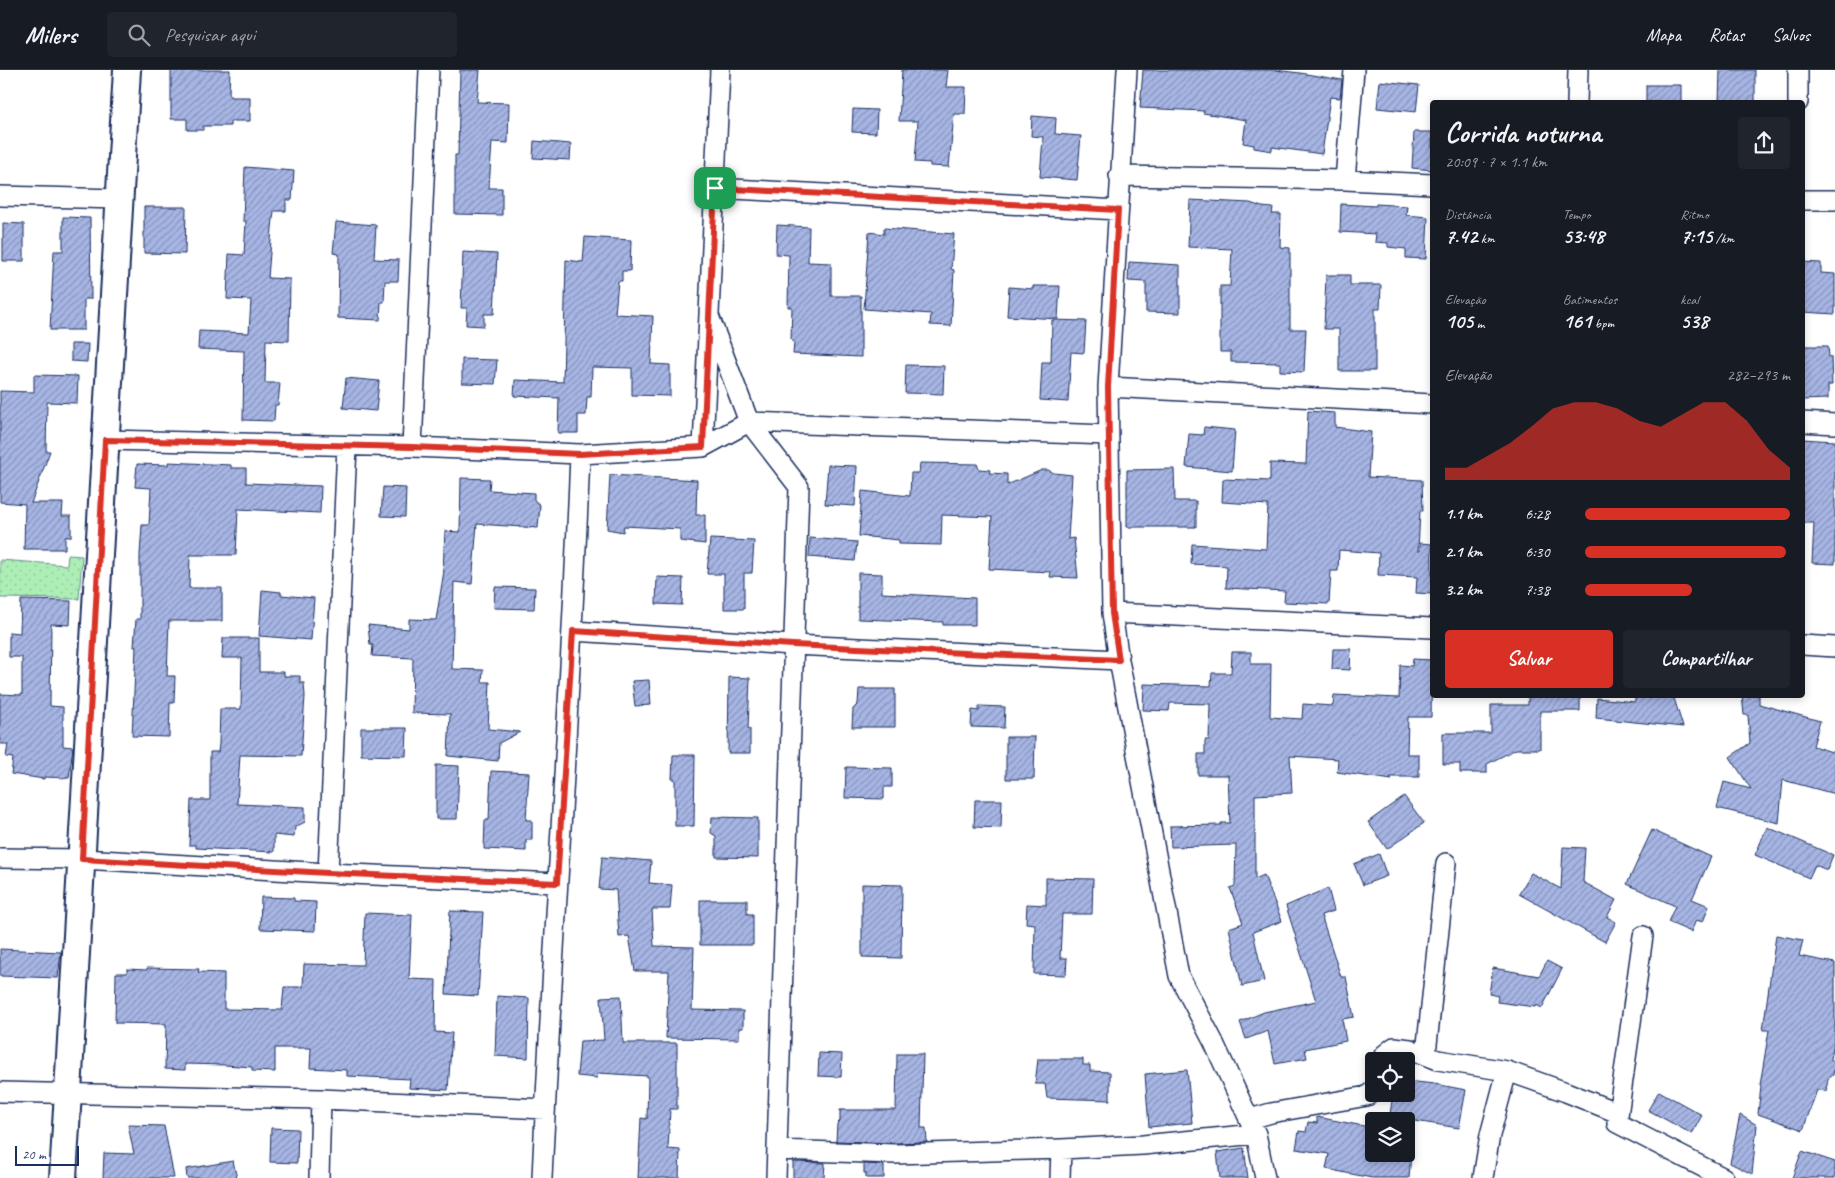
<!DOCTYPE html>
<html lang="pt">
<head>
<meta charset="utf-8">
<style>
  :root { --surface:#171b24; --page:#20242c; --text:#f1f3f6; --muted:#9ea1a6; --line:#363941; --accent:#d93025 }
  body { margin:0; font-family:Caveat,sans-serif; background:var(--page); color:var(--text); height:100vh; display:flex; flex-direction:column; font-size:19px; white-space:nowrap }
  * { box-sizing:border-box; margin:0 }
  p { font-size:16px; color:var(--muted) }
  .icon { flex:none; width:28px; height:28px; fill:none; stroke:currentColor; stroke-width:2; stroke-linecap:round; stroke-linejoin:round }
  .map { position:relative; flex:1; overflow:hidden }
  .panel { position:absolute; left:1430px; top:30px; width:375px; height:598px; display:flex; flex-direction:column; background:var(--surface); border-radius:5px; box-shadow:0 2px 8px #0003 }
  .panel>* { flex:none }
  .fabs { position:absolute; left:1365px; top:982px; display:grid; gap:10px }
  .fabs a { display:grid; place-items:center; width:50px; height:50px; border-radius:5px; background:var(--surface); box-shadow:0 2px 8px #0003; font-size:25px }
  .scale { position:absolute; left:15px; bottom:12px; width:64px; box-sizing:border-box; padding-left:5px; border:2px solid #1b2f5e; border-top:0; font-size:14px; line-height:18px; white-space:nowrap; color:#1b2f5e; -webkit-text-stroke:4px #fff; paint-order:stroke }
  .pin { position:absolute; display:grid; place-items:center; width:42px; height:42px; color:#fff; margin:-21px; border-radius:10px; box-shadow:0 2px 8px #0006 }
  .round { display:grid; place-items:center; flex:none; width:52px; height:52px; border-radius:5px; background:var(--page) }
  .head { display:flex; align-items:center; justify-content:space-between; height:85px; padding:0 15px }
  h1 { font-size:28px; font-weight:700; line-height:38px }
  .metrics { display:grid; grid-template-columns:repeat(3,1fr); gap:8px; height:85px; padding:5px 15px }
  .metrics div { display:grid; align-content:center }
  .metrics b { font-size:21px; font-weight:700 }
  .metrics small { font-size:14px; font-weight:400 }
  .metrics p { font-size:14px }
  .chart { height:140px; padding:10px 15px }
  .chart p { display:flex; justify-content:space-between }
  .chart svg { width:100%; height:90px; margin-top:5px; fill:var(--accent); opacity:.7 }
  .cta { display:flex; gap:10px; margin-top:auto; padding:10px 15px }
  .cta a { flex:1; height:58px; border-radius:5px; background:var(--accent); color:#fff; font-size:20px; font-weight:700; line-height:58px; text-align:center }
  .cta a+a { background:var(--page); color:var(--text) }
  ul { padding:0 15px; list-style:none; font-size:16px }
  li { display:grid; grid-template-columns:80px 60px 1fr; align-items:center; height:38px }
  li i { height:12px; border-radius:6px; background:var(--accent) }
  header { display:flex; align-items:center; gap:30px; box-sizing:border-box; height:70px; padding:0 25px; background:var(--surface); border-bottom:1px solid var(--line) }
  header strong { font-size:24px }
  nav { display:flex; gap:28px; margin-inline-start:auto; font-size:18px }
  .search { width:350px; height:45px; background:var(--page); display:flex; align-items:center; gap:12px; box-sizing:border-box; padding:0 18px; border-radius:5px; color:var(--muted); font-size:19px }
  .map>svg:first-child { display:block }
  .grass { fill:url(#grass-dots); stroke:#648e8a }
  .building { fill:url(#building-hatch); stroke:#1b2f5e }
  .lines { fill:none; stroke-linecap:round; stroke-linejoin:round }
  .street-casing { stroke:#1b2f5e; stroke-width:22 }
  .secondary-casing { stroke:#1b2f5e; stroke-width:30 }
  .street { stroke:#fff; stroke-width:19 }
  .secondary { stroke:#fff; stroke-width:26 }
  .route-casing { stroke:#fff; stroke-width:10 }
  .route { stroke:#d93025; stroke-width:6 }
</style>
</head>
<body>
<header>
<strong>Milers</strong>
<div class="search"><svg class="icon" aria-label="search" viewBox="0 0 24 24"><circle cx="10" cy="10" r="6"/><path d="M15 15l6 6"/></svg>Pesquisar aqui</div>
<nav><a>Mapa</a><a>Rotas</a><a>Salvos</a></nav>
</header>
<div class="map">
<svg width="1835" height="1108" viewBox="0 0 1835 1108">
  <defs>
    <pattern id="grass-dots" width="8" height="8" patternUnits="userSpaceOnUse" patternTransform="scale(1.25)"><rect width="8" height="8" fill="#adeeb6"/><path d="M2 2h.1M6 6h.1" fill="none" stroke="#94cc9f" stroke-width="1.8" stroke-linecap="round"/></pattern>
    <pattern id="building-hatch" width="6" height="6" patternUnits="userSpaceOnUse" patternTransform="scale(1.25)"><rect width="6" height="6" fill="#a7b5e4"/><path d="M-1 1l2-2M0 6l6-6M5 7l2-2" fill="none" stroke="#8794bc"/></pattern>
  </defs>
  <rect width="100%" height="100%" fill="#fff"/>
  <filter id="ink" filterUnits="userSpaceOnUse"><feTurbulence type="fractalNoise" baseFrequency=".02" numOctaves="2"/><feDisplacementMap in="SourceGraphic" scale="10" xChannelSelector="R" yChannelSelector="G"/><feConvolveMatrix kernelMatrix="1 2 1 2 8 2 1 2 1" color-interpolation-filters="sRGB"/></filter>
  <g filter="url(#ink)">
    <path class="grass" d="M68,485L82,486L79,529L0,528V490L67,495Z"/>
    <path class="building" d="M171,0H230L229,24H230V27H250V51H230V56H203V60H187V49H171Z
      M460,0H480L477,32L509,33L508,73L492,72L489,118H502V145L455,144V85H458Z
      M902,0H948L946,17H966L965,44H954L949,97L930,96V93L915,92L918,51H899Z
      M1143,0H1275L1300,3L1342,10L1340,28L1330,27L1322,84L1272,77V81L1254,78V75L1243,73L1246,50L1203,43L1204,41L1140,38Z
      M1720,0H1755V32H1719Z
      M1380,11L1419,15L1416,42L1377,38Z
      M1646,15H1681V32H1646Z
      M853,39L877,40L876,63L852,62Z
      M1032,46L1056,48L1055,64L1081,66L1077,110L1040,107L1043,67L1031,66Z
      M1414,62H1432V100L1412,98Z
      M534,71L571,74L570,90L533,88Z
      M245,97L294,101L292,130H286V141H274L272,158L268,208L290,209L289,271L266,270L265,313H280L278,335H275L274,351L243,350L244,281L198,279L199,261L249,263L251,230L227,229L229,184L244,185L246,151H243Z
      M1190,130L1250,133L1262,137L1273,138L1272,144H1281L1280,177L1290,178V259H1306L1304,302L1280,301V293L1231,292V282H1220V216H1230L1232,179L1188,177Z
      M1341,134L1376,136V134L1407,136L1406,145L1428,147L1426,189L1406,188V179L1388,177V173L1375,172L1376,164L1340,162Z
      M144,137H186L185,184L144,183Z
      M63,147L90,148L91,229H84V260H50L54,181H63Z
      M336,152L376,155L374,189L399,190L398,211H385L384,232H381L380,250L338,248L339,184L333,183Z
      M3,153L24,154V191H3Z
      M777,155L809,157L808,192L831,193V226H861V287L793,284L794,272L791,270L792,237H788L789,185L776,184Z
      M884,158L954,164L951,199L954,200L951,256L930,255L931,244L864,239L869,162L884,164Z
      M585,167L631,170L630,201H622V211H618L615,244L653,246L651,294L670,295V326L632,325V298L592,297L591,327H587L586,345H578V363H558L559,328L514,326L515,310L563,312L566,190L583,192Z
      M463,182L497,184L494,244H484V256L466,255L467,238H461Z
      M1129,192L1180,195V243L1146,242V212L1128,211Z
      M1802,192L1821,193V203L1835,204V244L1802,242Z
      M1326,205H1350V215H1381L1380,239H1375V301H1339V259H1324Z
      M1033,216H1060L1058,249L1007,246L1009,217L1033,219Z
      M1052,250L1086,251L1084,283L1071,282L1068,332L1040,330L1042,292H1051Z
      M71,274H88L87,292L71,291Z
      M1802,276H1828L1829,287H1831L1832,315H1828V329L1802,330Z
      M462,289L497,290L495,314L462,313Z
      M906,295L944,296L943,324L905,323Z
      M34,305L78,306L77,333L47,332L46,381H50L31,433H63L62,446H71V467H65V479H24L25,434L0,432V321L34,322Z
      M346,308L379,311L376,341L343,338Z
      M1308,341L1335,343V357L1371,362L1368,407L1422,410L1423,441H1420L1418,481H1420V473L1432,474V524L1416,523L1417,507L1378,505L1379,483L1339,480L1338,501H1331L1329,534L1284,532L1285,521L1226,518L1227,496L1191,494L1192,474L1266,479L1268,435L1222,432L1223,409L1270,411V393L1306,394Z
      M1204,357L1235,360L1232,401L1186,397L1189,364L1203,365Z
      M1802,369L1835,371V494L1812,493L1814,453H1802Z
      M168,392L231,395V398H246V413L321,416L320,443L238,439L236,485H190L189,518H222V551H169L167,606H175L174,633H170L169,667L132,666L136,577H134L136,549H140V485L142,455H149L151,418L135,417L137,394L168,395Z
      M920,393L977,394L979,399L990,400L989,403L1007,404V415L1042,400H1048L1054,403L1072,405L1068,469L1074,468L1078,508L1050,507L1051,502L989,499L992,447L942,445L941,475L899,474V470L859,466L862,421L910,426L911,403H919Z
      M828,395L857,396L855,436L825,434Z
      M1174,399L1175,431H1196V457H1127V400Z
      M610,405L697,410L696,445H705V474L680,471V459L624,456L623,462L607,459Z
      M461,408L490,409L489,420L534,423V430L540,435L538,458L477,454L472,514L454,512L452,599L483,600L482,612H490L488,659L520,662L499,673L498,691L448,686L450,644L412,643L413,588L372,586L373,575H370L368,555L409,559V549L436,550L444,501H443L445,461L460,462Z
      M383,417L406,418L405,447L381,446Z
      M810,468L857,472L855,491L809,487Z
      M710,469L754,471L752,503H744V539H724V504H707Z
      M858,503L882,504V523L975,528V555H943V552L858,549Z
      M657,507L683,508L682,535L656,534Z
      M495,517L535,518L534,539L494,538Z
      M262,520L281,522V525L314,528L311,570L259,566Z
      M21,530L71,531L70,555L51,554L50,636L63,637V676L73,677L69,708L44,707V709L11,704L13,688L6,687L8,674H0V624L22,625V587H9V562L20,563Z
      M223,568H259V602H284V606H300V613H304L305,626L301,686L240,685L237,734L305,737V752L295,757L294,767L274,765V782L196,778V775H189L191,730H210V682H218L219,674L220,639H241L242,588H222Z
      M1333,579H1351L1350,600L1332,599Z
      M1232,582H1251V594H1271L1270,647L1302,649L1303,634L1333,636L1334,625L1399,628L1400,595L1412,596L1413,589L1432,590L1431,647H1408L1407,684H1419V707H1390L1392,710L1337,702L1338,689L1290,686L1292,723L1255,725V809L1264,805L1282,851L1253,862L1264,911L1242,916L1229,858L1243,853L1230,818L1235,816L1236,775L1171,777L1170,756L1221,755V753H1230L1228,705H1198V684H1205V670H1209L1210,634L1170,633L1169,641L1143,640L1144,614L1211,616L1212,603H1231Z
      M729,607L750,608L748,659H750V683H728Z
      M649,610L651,635L635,636L632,611Z
      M859,619H895V657H852L853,639L858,634Z
      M1528,625H1580V641H1540V679H1516L1487,694V703H1460V694H1443V663H1491V635H1528Z
      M1635,625H1673L1683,657L1596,648L1597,628L1635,632Z
      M1742,625H1759V634L1820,651L1813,676L1835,683V724L1783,710L1779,753L1717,738L1724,712L1751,719L1730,687L1750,673L1748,645H1744Z
      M979,636L1005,637L1004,658L971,657L972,640L979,641Z
      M361,658H407L406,686L361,685Z
      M1006,667H1035L1034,709H1006Z
      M673,685H695L694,756H675V709H672Z
      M436,695L459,696L457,749H436Z
      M846,697L892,698V717H884V729L845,728Z
      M491,701L529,703L526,750H532V770H526V781L484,779L485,750H489Z
      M1404,726L1424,753L1387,779L1368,752Z
      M975,730H1002L1001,758L974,757Z
      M712,747L758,748V788L716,787V766L711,763Z
      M1767,757L1833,785L1827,800L1815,795L1809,808L1755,785Z
      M1652,760L1711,787L1692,829L1709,836L1703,852L1696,850L1691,862L1668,852L1675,836L1627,814Z
      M1563,777L1585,778L1583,812L1616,830L1607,847L1616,852L1605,872L1519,824L1531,803L1561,819Z
      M1379,784L1387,806L1363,815L1354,794Z
      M602,787L651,791L649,813L672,815L670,839H652L654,876L694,877L692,940L743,941V958H739V969L666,968L669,901H635L629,866L619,867L616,820L599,819Z
      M1046,808L1093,809L1092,844H1062L1060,888H1067L1066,905L1034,904L1035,854L1026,853L1027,834L1046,835Z
      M862,814L902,815L901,888L862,887Z
      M1328,818L1334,841L1321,845L1341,907H1346L1354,947L1342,949L1346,971L1305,979L1307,988L1275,994L1268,961L1246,969L1240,952L1264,942L1316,931L1286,836Z
      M261,827L294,828V831L316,832L315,861L260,859Z
      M700,830H747V844H753V875H700Z
      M450,841L483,842L478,926L446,924Z
      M365,843L412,845L409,909L436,910L435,962L452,963L448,1020L409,1018L410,1009L347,1006V1000L310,998L311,978H275V1002L252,1001V997L225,995L185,994V1000L165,999L166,954L115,953L116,903H127V899L147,900V898L199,899L198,902L224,903V939L282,940L284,917H303L304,894L363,895Z
      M1776,865L1803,870L1799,886L1835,893V965L1831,989L1835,994L1833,1005L1828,1009L1826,1021L1817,1020L1803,1060L1758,1044L1761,1016L1760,1015L1769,960H1763Z
      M0,879L61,882L58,908L0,906Z
      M1547,891L1562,899L1542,938L1536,935L1535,937L1497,932L1498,926L1489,924L1493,898L1539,906Z
      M497,926L529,928L528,988L495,986Z
      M621,926L623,973H677V1039H670L668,1079L680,1080L679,1108H638L641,1048L647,1049L648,1006L598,1003L597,1008L577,1006L580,971L604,970L601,927Z
      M819,983L842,984L841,1007L818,1006Z
      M897,984H923L921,1058H926L927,1072L895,1073L836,1071L837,1054L840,1051V1040H896Z
      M1038,989H1083V995H1090V1001L1110,1002V1030L1047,1028L1045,1014H1035Z
      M1187,1000L1192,1053L1149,1057L1145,1004Z
      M1406,1011L1435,1014L1466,1020L1459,1058L1415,1051H1389L1393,1024H1406Z
      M1659,1021L1702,1045L1692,1064L1648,1040Z
      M1740,1045L1757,1055L1752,1104L1730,1093Z
      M1317,1047L1374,1058V1084H1411L1409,1108H1372L1326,1099L1329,1084L1296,1079L1299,1061L1306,1062L1308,1052L1317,1053Z
      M128,1055L164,1056L174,1108H103L104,1083L134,1084Z
      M271,1058L298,1059L297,1093L270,1092Z
      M1244,1078L1248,1108H1220L1217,1082Z
      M1802,1081L1835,1092V1108H1792Z
      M233,1091L237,1108H187L186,1099Z
      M793,1092L825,1093L824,1108H793Z
      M864,1094L884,1095V1108H866V1103H864Z"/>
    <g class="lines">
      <defs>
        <path id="street" d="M1127,0L1108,317L1112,543L1119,590L1179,906L1213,971L1256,1064L1265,1108
          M1577,32L1578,0
          M1798,32V0
          M1119,106L1345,110L1432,114
          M1345,110L1354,0
          M715,118L1118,140
          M0,126L119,129
          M1802,130H1835
          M709,246L749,352L799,417L776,1108
          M1108,317L1432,334
          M1802,352L1835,354
          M105,370L412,377L580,384L703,377L749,352L1108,365
          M412,377L429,0
          M703,377L720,0
          M1112,543L1432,558
          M573,561L793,575L1119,590
          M1802,575L1835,577
          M0,788L82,789L328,803L557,813
          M328,803L347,376
          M1643,866L1617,1053L1724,1108
          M1426,984L1446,793
          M1382,991L1384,985L1394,977L1410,979L1438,990L1507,1001L1566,1022L1618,1043
          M0,1022L321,1029L545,1039
          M1250,1049L1271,1043L1367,1026L1374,1020
          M777,1080L895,1084L1061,1079L1143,1075L1256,1064
          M319,1108L321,1029
          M542,1108C553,866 571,625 580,384
          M1060,1108L1061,1079
          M1483,1108L1490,1065L1507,1001"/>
        <path id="secondary" d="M63,1108L127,0"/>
      </defs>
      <use href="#street" class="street-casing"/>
      <use href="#secondary" class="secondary-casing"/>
      <use href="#street" class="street"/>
      <use href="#secondary" class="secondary"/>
    </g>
  </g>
  <g class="lines" filter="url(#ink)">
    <defs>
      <path id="route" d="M715,118L1118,140L1108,317L1112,543L1119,590L793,575L573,561L557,813L328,803L82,789L105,370L412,377L580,384L703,377Z"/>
    </defs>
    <use href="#route" class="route-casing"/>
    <use href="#route" class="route"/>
  </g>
</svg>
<div class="fabs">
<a><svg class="icon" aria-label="locate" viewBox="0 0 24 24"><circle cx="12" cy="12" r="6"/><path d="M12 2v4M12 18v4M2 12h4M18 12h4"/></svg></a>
<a><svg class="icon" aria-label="layers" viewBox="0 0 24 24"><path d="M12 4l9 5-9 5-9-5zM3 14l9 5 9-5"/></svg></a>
</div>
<div class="scale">20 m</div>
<div class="pin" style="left:715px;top:118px;background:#1e9e55"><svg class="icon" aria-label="arrive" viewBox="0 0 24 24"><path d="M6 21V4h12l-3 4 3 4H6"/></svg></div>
<section class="panel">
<div class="head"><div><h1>Corrida noturna</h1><p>20:09 · 7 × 1.1 km</p></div><a class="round"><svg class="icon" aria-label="share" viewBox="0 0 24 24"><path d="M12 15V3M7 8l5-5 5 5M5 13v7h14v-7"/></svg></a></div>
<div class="metrics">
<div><p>Distância</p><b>7.42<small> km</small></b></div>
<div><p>Tempo</p><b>53:48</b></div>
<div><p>Ritmo</p><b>7:15<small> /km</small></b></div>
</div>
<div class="metrics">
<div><p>Elevação</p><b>105<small> m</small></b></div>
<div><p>Batimentos</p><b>161<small> bpm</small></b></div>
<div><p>kcal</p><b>538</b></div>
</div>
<div class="chart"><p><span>Elevação</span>282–293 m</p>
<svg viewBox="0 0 160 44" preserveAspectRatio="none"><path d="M0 44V38L10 38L20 32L30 26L40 18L50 9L60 6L70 6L80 9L90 15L100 18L110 12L120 6L130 6L140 15L150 29L160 38V44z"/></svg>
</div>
<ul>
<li><b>1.1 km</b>6:28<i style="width:100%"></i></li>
<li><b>2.1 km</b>6:30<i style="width:98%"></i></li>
<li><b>3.2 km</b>7:38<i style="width:52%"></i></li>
</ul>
<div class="cta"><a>Salvar</a><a>Compartilhar</a></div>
</section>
</div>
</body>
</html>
